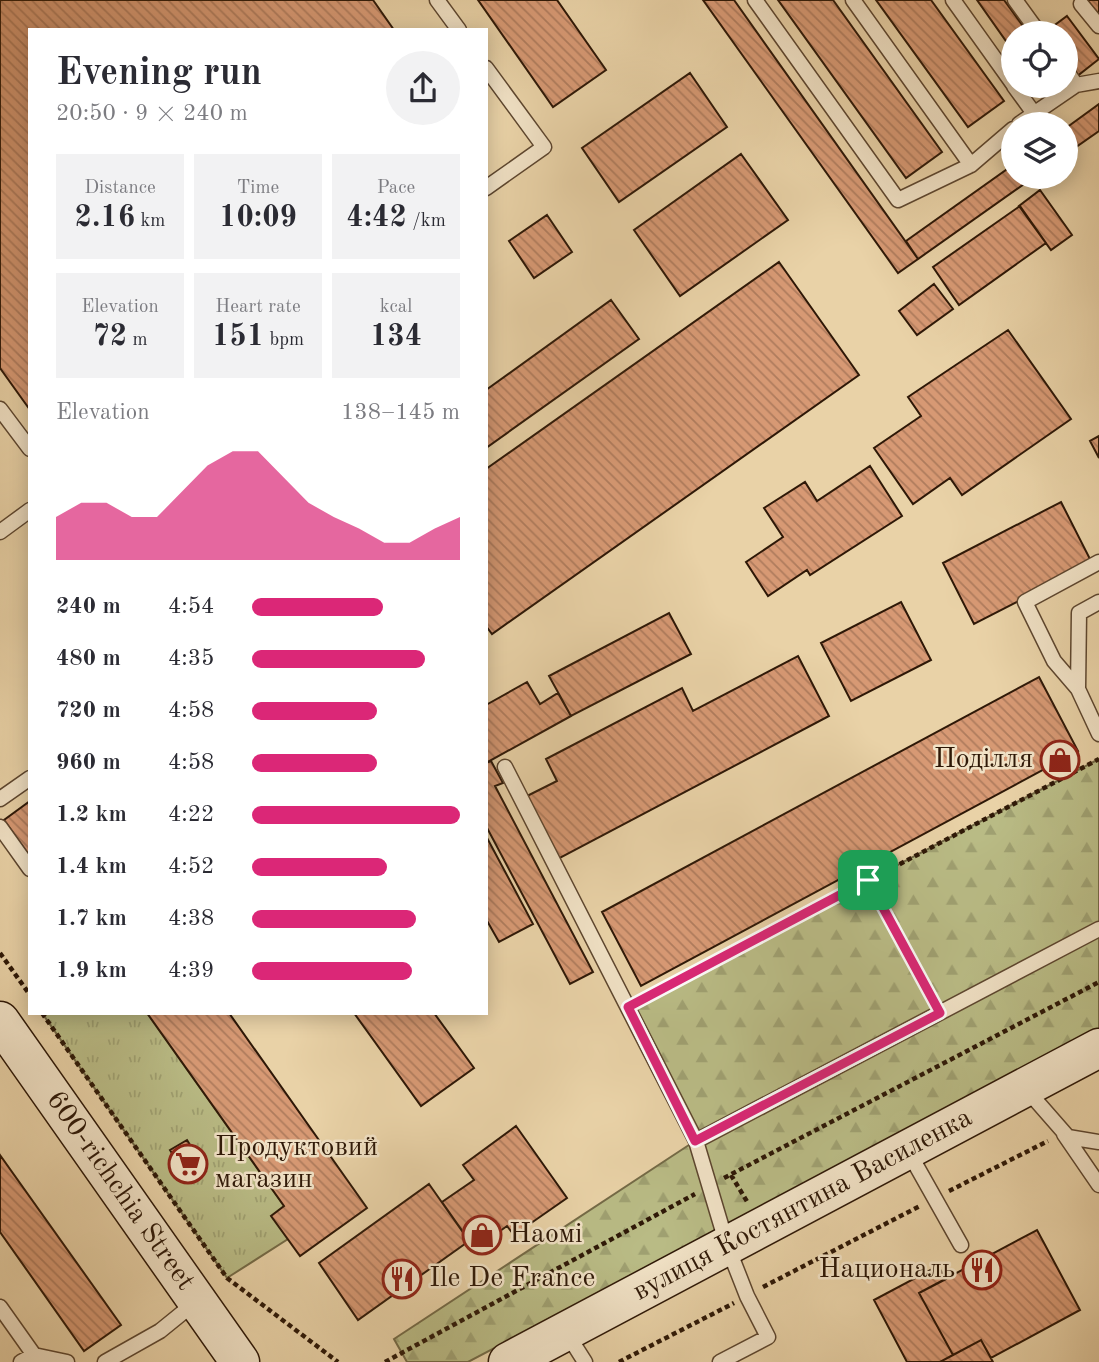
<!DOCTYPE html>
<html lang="en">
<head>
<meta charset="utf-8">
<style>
  :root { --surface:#fff; --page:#f2f2f3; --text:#2b2b33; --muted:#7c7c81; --accent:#db2777 }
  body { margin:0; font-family:"Old Standard TT",serif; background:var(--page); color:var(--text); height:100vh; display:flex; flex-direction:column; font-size:26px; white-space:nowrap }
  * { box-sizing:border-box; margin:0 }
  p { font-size:23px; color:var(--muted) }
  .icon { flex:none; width:38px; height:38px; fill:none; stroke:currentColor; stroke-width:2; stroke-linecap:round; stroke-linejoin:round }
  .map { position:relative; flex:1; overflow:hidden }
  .drawer { position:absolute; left:28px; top:28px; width:460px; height:987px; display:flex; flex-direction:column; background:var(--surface); border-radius:0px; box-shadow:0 4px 18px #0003 }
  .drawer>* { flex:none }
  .controls { position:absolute; left:1001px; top:21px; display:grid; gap:14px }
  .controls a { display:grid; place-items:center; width:77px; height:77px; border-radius:50%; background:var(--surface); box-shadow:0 4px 18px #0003; font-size:35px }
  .pin { position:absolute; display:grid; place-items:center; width:60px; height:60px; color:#fff; margin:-30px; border-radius:14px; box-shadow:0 4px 10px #0006 }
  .round { display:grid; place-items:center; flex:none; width:74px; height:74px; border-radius:37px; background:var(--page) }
  .headline { display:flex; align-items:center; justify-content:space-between; height:119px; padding:0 28px }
  h1 { font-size:38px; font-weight:600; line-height:52px }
  .metrics { display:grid; grid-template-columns:repeat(3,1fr); gap:10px; height:119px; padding:7px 28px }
  .metrics div { display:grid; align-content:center; border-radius:0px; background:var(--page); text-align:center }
  .metrics b { font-size:30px; font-weight:600 }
  .metrics small { font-size:19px; font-weight:400 }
  .metrics p { font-size:19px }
  .chart { height:196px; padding:14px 28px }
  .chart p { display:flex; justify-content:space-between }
  .chart svg { width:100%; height:126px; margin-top:7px; fill:var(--accent); opacity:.7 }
  ul { padding:0 28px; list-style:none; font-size:23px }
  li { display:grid; grid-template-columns:112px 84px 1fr; align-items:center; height:52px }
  li i { height:18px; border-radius:9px; background:var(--accent) }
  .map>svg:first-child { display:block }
  .grass { fill:url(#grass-tufts); stroke:#746a46; stroke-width:2 }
  .forest { fill:url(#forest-firs); stroke:#746a46; stroke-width:2 }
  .building { fill:url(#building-back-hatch); stroke:#2e1807; stroke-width:2 }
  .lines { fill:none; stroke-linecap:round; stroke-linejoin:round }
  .lane-casing { stroke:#5d462f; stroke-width:17 }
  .secondary-casing { stroke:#2e1807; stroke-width:41 }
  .path { stroke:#2e1807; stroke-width:4.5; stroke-dasharray:5 3.5; stroke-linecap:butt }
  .lane { stroke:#f1e2c6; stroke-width:14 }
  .secondary { stroke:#f1e2c6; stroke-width:38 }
  .route-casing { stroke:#fff; stroke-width:14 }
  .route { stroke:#db2777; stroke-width:9 }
  .labels { text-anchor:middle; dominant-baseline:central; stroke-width:5; stroke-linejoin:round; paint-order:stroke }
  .poi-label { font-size:28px; fill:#2e1807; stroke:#f1e2c6; text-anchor:start }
  .street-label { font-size:28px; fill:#2e1807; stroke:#f1e2c6 }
</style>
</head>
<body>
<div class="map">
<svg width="1099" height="1362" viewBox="0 0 1099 1362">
  <defs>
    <pattern id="grass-tufts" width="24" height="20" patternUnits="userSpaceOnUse" patternTransform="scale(1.75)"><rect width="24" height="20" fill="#b9bb85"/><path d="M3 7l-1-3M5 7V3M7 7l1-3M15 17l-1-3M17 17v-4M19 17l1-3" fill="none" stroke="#9fa071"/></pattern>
    <pattern id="forest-firs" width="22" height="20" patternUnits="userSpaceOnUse" patternTransform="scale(1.75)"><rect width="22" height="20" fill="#b9bb85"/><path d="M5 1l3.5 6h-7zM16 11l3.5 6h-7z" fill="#9fa071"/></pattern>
    <pattern id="building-back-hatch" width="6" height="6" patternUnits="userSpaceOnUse" patternTransform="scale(1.75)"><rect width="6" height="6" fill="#d79974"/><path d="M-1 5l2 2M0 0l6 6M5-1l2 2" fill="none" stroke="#af7c5d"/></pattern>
  </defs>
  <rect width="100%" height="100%" fill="#e9d2a7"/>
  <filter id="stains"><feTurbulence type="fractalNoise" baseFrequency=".00286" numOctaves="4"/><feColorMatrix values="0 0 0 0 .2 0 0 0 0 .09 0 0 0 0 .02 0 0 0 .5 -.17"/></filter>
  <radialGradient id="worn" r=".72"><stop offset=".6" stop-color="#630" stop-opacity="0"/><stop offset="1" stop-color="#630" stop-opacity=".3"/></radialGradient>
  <path class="grass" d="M42,1013H147L284,1206L288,1239L227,1278Z"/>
  <path class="forest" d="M1099,759V1030L468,1362H407L394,1339L695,1141L628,1007Z"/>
  <path class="building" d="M0,0H373L394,30H30V410L0,368Z
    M478,0H557L606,70L553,107Z
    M703,0H734L918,259L898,273Z
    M778,0H833L942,152L906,178Z
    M876,0H931L1004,101L968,127Z
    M977,0H1004L1028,33H1013V51Z
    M1084,0H1099V19Z
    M1067,16L1099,59L1076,77L1066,64V33H1044Z
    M690,73L727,127L619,202L582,148Z
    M1099,104V131L1066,154V128Z
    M741,154L788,220L680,296L634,230Z
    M1013,165V177H1034L918,259L906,241Z
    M1040,190L1072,235L1051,250L1019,206Z
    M1020,206L1046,243L959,305L933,267Z
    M547,215L572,252L534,278L509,241Z
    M779,262L859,375L492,634L486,626V469Z
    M934,284L953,309L917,335L899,311Z
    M611,300L639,339L486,448V390Z
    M1008,330L1071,419L962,495L950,478L913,504L874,448L921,416L908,397Z
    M1099,436V458L1090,441Z
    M870,466L902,516L810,575L807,570L768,596L746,562L783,537L764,508L805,482L817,501Z
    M1061,502L1092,563L974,624L943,563Z
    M901,602L931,660L851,701L821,643Z
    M669,613L691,654L571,716L549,676Z
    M798,656L829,716L556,860L523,798L557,781L546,759L682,688L693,711Z
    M1039,677L1078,751L641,986L602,912Z
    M527,682L540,704L558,693L571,716L486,763V705Z
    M491,761L503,783L495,786L593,972L570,984L486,826V763Z
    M30,801V857L4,820Z
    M486,836L533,924L499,942L486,919Z
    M147,1013H229L367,1208L300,1256L271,1216L284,1206Z
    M354,1013H434L474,1068L421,1106Z
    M516,1126L567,1198L514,1235L507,1226L475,1249L442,1202L474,1180L463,1165Z
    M187,1140L206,1171L189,1181L170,1150Z
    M0,1155L121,1325L84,1351L0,1232Z
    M429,1184L469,1241L358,1320L319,1263Z
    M1037,1230L1080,1310L991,1358L981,1340L953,1355L919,1293Z
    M938,1266L946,1279L919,1293L953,1355L940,1362H907L874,1300Z
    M981,1340L993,1362H940L953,1355Z"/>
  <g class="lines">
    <defs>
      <path id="lane" d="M437,0L459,30
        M755,0L898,200L971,165L1013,129
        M853,0L971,165
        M953,0L1013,84
        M1015,0L1039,33
        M1081,4L1099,26
        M486,68L544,147L486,188
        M1066,70L1076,85L1099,81
        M1014,86L1033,112
        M1019,124L1076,85
        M0,409L30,449
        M0,532L30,510
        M1099,602L1079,613L1078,689L1099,734
        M1078,689L1054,661L1025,602L1099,562
        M505,767L696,1141L727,1245L747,1296L768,1337L720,1362
        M0,799L30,778
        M0,827L30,869
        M1026,1089L1068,1137L1099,1142
        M1064,1134L1099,1185
        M696,1141L1099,929
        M908,1151L961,1245
        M0,1307L34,1355L67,1362
        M566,1332L585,1362
        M21,1362L34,1355
        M105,1362L160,1331L197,1301"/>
      <g id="secondary">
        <path id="s1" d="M0,1021L240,1362"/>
        <path id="s2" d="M508,1362L1099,1048"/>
      </g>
    </defs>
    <use href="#lane" class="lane-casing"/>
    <use href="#secondary" class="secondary-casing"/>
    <path class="path" d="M868,880L931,996
      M0,953L30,995
      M644,999L1099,759
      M42,1013L227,1278L338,1362
      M731,1175L748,1203
      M724,1178L1099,982
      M949,1191L1048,1141
      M763,1287L920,1206
      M385,1362L695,1194
      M619,1362L734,1303"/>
    <use href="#lane" class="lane"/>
    <use href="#secondary" class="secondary"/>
  </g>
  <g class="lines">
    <defs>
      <path id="route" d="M868,880L940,1013L695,1141L628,1007Z"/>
    </defs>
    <use href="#route" class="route-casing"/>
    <use href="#route" class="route"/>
  </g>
  <defs>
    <symbol id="shop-ring" viewBox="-11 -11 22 22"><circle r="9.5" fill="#f1e2c6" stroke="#8f2418" stroke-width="1.5"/><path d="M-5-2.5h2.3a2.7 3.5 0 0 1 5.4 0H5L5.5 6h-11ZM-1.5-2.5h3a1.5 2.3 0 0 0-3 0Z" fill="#8f2418"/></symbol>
    <symbol id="supermarket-ring" viewBox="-11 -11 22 22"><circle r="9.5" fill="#f1e2c6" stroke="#8f2418" stroke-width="1.5"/><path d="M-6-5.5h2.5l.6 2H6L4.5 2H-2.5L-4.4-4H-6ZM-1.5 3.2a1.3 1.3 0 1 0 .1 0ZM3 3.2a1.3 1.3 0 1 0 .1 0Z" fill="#8f2418"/></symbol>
    <symbol id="restaurant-ring" viewBox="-11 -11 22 22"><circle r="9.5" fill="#f1e2c6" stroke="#8f2418" stroke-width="1.5"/><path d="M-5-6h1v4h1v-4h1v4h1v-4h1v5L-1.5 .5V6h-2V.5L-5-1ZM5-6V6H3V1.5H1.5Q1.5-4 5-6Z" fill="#8f2418"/></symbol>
  </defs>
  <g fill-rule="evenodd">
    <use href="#shop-ring" x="1038" y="738" width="44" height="44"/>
    <use href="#supermarket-ring" x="166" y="1142" width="44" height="44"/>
    <use href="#shop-ring" x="460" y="1213" width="44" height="44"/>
    <use href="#restaurant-ring" x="960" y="1248" width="44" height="44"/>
    <use href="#restaurant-ring" x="380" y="1257" width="44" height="44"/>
  </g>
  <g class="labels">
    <g class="poi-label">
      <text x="1033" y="760" text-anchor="end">Поділля</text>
      <text x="215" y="1148">Продуктовий<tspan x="215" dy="32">магазин</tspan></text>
      <text x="509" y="1235">Наомі</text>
      <text x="955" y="1270" text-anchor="end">Националь</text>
      <text x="429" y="1279">Ile De France</text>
    </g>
    <g class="street-label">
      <text stroke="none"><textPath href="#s1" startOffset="208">600-richchia Street</textPath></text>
      <text stroke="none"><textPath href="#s2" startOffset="334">вулиця Костянтина Василенка</textPath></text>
    </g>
  </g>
  <rect width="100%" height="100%" filter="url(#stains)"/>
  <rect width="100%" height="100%" fill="url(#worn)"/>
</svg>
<div class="controls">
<a><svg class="icon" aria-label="locate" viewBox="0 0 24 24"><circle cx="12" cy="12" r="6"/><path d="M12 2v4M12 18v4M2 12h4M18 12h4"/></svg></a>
<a><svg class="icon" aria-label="layers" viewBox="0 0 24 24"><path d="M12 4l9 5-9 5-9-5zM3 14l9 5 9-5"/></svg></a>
</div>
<div class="pin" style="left:868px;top:880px;background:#1e9e55"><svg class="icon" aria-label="arrive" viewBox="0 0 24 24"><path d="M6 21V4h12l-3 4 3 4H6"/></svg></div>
<section class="drawer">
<div class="headline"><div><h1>Evening run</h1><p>20:50 · 9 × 240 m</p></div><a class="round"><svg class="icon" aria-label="share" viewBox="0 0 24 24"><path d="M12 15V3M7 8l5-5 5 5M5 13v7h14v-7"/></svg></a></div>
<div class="metrics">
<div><p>Distance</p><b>2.16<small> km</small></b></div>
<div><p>Time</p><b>10:09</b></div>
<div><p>Pace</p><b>4:42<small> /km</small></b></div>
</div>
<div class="metrics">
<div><p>Elevation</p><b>72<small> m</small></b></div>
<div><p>Heart rate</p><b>151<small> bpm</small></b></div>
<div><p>kcal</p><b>134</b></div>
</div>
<div class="chart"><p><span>Elevation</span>138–145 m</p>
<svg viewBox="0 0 160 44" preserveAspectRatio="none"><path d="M0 44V29L10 24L20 24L30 29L40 29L50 20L60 11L70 6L80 6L90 15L100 24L110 29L120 33L130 38L140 38L150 33L160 29V44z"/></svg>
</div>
<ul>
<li><b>240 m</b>4:54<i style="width:63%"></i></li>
<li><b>480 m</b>4:35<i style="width:83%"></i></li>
<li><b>720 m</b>4:58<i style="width:60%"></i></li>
<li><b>960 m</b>4:58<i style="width:60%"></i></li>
<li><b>1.2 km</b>4:22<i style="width:100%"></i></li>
<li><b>1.4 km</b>4:52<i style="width:65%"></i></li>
<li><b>1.7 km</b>4:38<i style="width:79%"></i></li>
<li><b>1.9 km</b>4:39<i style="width:77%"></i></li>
</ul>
</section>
</div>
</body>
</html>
